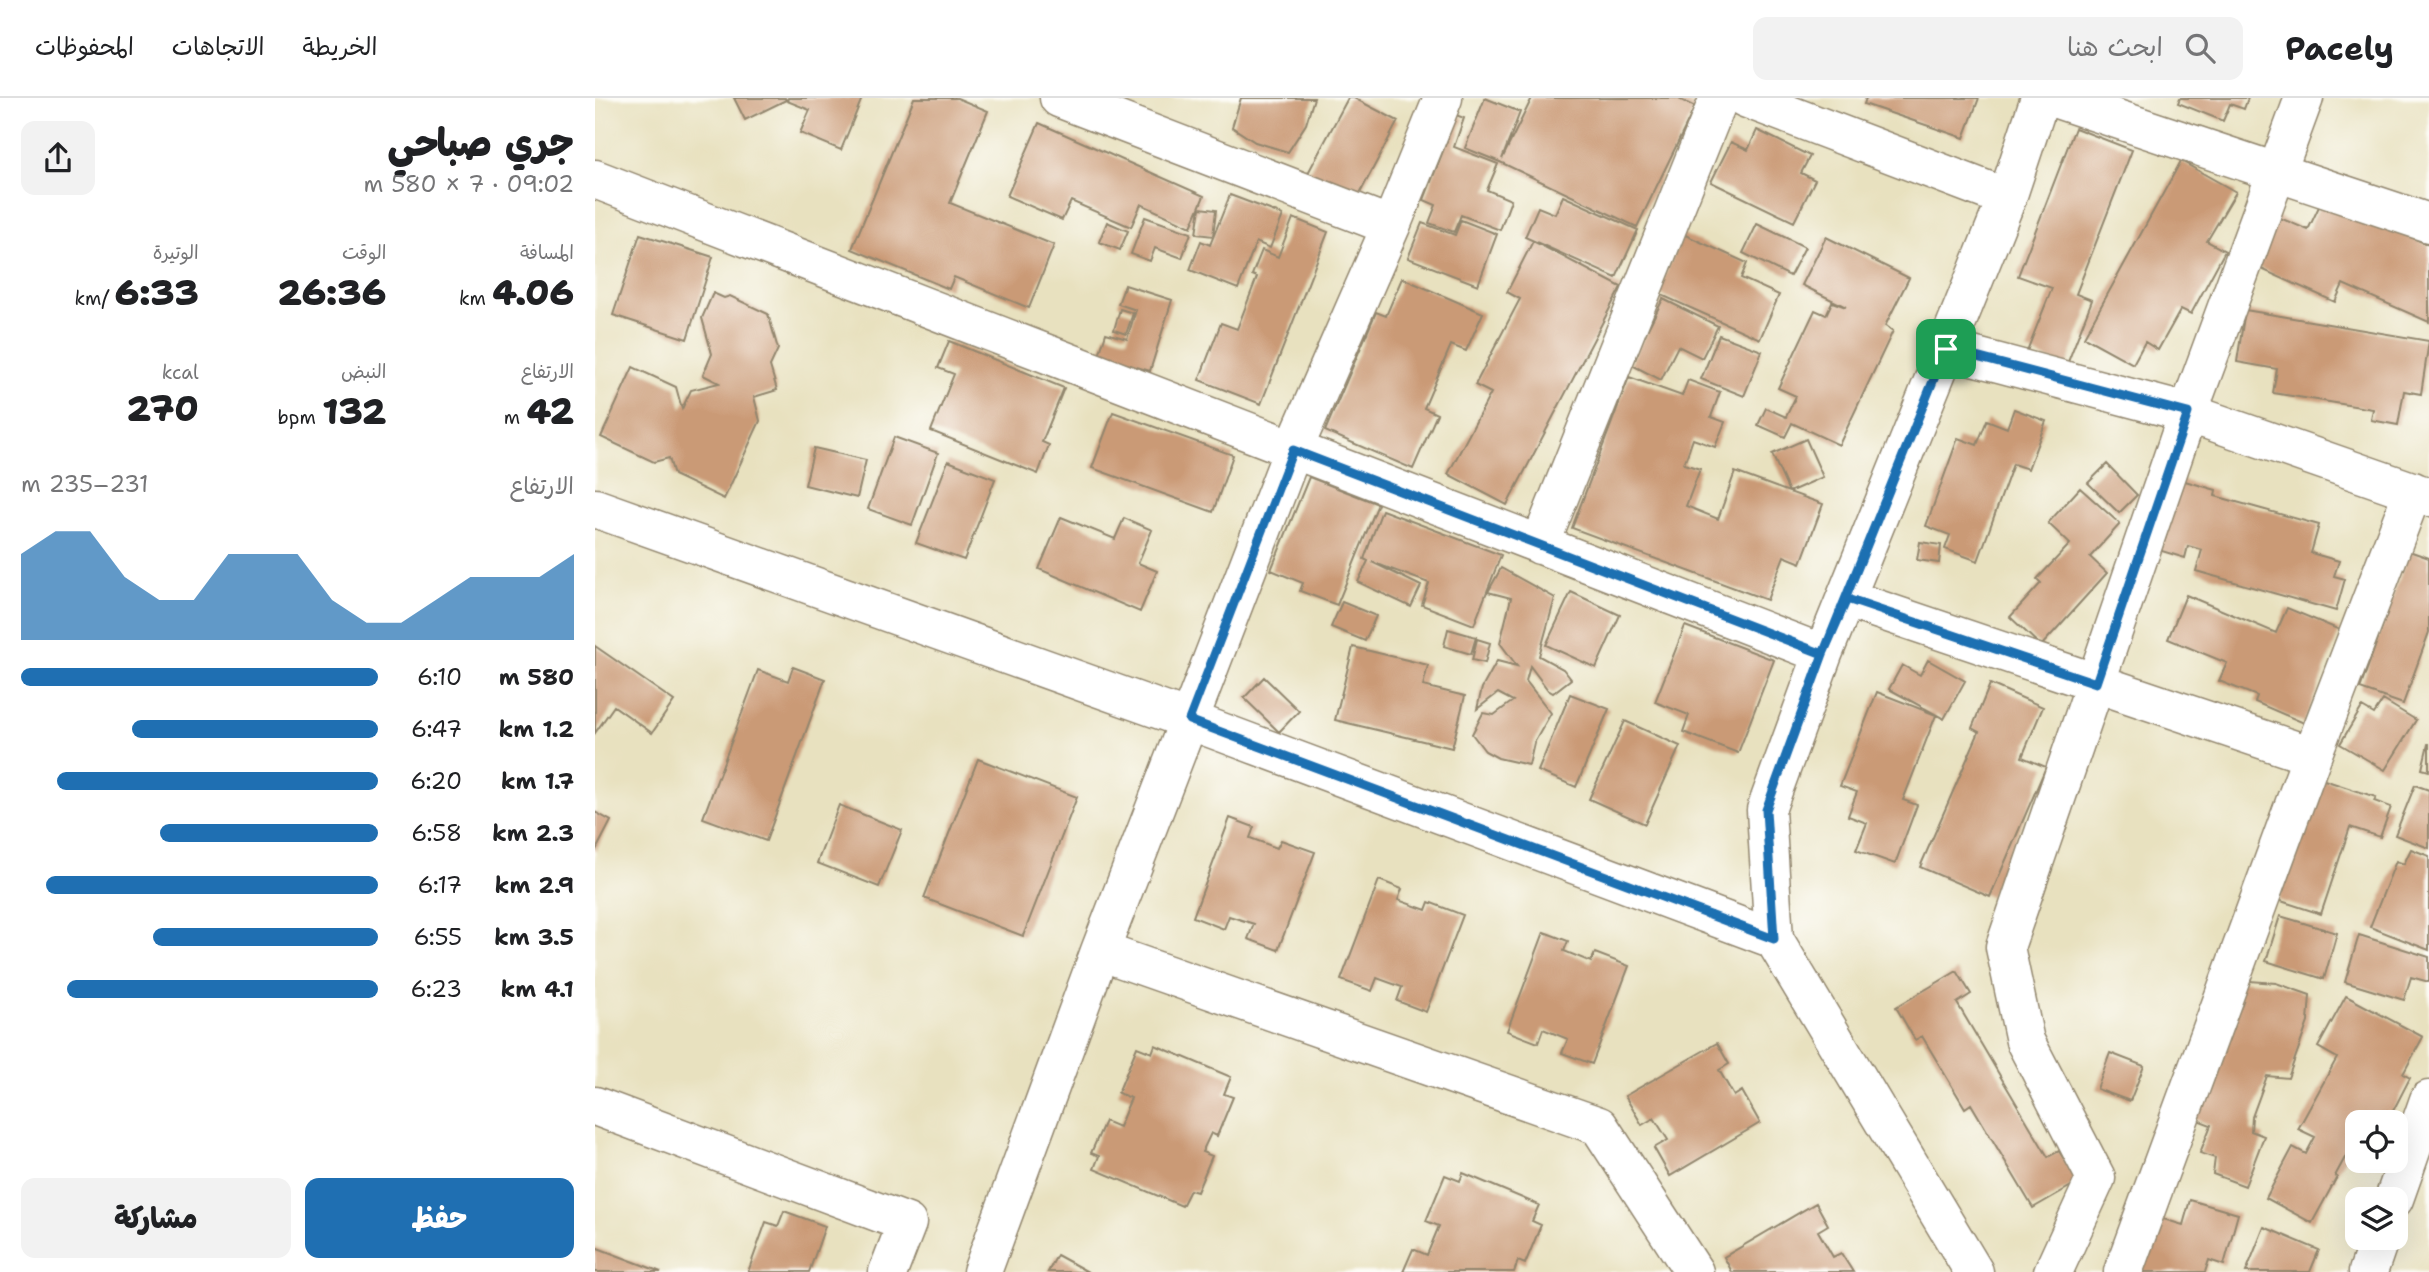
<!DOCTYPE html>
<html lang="ar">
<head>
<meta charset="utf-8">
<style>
  :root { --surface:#fff; --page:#f2f2f2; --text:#202124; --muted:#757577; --line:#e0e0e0; --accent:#1f6fb2 }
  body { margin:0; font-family:"Shantell Sans","Playpen Sans Arabic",sans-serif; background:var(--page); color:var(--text); direction:rtl; height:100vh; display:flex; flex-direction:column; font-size:26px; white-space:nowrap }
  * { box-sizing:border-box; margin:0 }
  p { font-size:23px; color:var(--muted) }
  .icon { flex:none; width:38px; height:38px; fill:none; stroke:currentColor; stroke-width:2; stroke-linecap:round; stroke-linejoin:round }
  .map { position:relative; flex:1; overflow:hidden; direction:ltr }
  .side { display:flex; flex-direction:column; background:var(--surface); width:595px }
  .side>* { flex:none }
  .controls { position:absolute; left:1750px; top:1012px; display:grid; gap:14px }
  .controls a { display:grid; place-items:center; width:63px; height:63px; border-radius:14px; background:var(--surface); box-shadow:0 7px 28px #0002; font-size:35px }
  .pin { position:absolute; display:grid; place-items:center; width:60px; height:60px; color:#fff; margin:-30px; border-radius:14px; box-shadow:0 4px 10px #0006 }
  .round { display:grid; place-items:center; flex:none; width:74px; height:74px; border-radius:14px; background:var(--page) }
  .head { display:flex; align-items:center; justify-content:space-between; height:119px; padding:0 21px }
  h1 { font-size:38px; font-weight:800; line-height:52px }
  .figures { display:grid; grid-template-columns:repeat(3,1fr); gap:10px; height:119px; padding:7px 21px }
  .figures div { display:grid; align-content:center }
  .figures b { font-size:35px; font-weight:800 }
  .figures small { font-size:19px; font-weight:400 }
  .figures p { font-size:19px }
  .chart { height:196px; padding:14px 21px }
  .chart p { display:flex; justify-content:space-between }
  .chart svg { width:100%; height:126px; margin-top:7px; fill:var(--accent); opacity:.7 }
  .button { display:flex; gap:14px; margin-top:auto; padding:14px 21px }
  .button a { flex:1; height:80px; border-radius:14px; background:var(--accent); color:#fff; font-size:28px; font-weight:800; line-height:80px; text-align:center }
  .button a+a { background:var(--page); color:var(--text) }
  ul { padding:0 21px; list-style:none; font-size:23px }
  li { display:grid; grid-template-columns:112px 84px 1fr; align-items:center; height:52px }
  li i { height:18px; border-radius:9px; background:var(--accent) }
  header { display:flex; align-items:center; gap:42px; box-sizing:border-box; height:98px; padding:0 35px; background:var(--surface); border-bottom:2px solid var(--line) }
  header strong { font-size:33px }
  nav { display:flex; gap:38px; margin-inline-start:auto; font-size:24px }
  .search { width:490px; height:63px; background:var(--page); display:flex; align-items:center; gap:18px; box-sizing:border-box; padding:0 24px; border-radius:14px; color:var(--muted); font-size:26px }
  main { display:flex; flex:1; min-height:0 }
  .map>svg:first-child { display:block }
  .building { fill:#ca9a76 }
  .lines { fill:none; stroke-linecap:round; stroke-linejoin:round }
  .minor-casing { stroke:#92866e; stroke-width:41 }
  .minor { stroke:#fff; stroke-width:38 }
  .route-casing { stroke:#fff; stroke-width:14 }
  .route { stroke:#1f6fb2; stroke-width:9 }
</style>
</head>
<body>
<header>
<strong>Pacely</strong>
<div class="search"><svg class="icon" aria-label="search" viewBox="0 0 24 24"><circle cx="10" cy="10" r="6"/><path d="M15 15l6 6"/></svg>ابحث هنا</div>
<nav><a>الخريطة</a><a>الاتجاهات</a><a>المحفوظات</a></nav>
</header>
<main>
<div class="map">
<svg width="1834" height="1174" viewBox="0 0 1834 1174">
  <rect width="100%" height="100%" fill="#fdfcf7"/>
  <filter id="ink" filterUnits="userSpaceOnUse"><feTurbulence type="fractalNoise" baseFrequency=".0143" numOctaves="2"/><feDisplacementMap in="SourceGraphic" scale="14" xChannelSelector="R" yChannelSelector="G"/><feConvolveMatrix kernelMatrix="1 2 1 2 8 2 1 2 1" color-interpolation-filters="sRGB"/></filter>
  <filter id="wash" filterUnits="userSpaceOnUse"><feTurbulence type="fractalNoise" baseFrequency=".00686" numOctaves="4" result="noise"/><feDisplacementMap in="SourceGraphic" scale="28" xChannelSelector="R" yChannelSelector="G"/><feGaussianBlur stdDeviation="1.57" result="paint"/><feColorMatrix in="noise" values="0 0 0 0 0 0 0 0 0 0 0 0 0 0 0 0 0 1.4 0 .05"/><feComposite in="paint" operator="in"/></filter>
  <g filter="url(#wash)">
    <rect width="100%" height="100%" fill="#e8e1bf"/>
    <g id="blocks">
      <path class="building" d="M139,0H190L191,2L150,22Z
        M193,0H267L246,52L205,35L215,12L192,3Z
        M319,0H362L393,13L355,105L459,147L434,210L359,179L354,191L257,151Z
        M646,0H719L711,26L693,54L660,44L637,29Z
        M753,0H759L803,23L762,101L713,75Z
        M890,0L925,14L907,61L937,0H1082L1100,9L1042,129L905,64L870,50Z
        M1271,0H1384L1369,40L1269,6Z
        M1585,0H1653L1649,11L1635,6L1628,23L1583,5Z
        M853,14L869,20L859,49L903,66L892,92L916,102L905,132L866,117L859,134L834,125L841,107L829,102L853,40L844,37Z
        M444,25L609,98L596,129L546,106L536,129L476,103L467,122L412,98Z
        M1480,30L1537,52L1481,196L1497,202L1471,269L1432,253L1457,190L1423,178Z
        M1162,32L1215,58L1206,75L1220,82L1199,124L1116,84L1136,44L1153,52Z
        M1586,63L1641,94L1612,143L1630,153L1596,216L1586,211L1563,252L1550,244L1538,266L1489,239Z
        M635,97L688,117L675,150L661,144L643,191L595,172L606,143L615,147Z
        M968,98L1043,132L1021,180L930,139L943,109L960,116Z
        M1728,100L1834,147V224L1748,186L1740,204L1653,165L1676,116L1713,132Z
        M605,110L621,112L618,138L601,136Z
        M550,119L596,135L587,160L560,150L555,163L536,156Z
        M698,120L733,134L666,306L604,282L626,225L642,231L662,179L657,177L667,152L683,159Z
        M866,122L902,136L883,187L813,160L827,125L860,137Z
        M512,124L533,133L525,152L504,144Z
        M1162,126L1210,149L1195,178L1148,155Z
        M45,136L118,159L92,241L18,217Z
        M1088,136L1152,165L1146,180L1184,197L1165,241L1062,195Z
        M1231,139L1314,180L1290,228L1298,233L1244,347L1197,325L1190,339L1163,327L1171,310L1191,319L1201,298L1183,290L1220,212L1231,217L1237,204L1251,209L1207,187Z
        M938,143L1026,189L912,407L853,376L896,295L880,287L925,201L912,194Z
        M807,180L888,215L871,253L856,247L829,310L842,316L818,371L730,333L781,214L791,218Z
        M530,187L577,202L555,273L504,258L511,235L532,241L541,212L523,206Z
        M118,195L129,200L135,198L173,216L183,251L175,268L182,292L159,299L165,323L129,401L79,377L74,360L59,364L6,339L38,269L81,289L87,311L96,292L124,285L108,277L117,256L107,220Z
        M1068,201L1123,228L1107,260L1083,248L1066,282L1035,266Z
        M525,211L538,215L531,236L519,232Z
        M1650,212L1834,243L1826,296L1809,293L1803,327L1776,322L1778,311L1678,295L1682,271L1642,264Z
        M1124,237L1167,253L1149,298L1106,281Z
        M354,243L469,290L447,344L454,347L443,376L336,333L359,276L343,270Z
        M1034,279L1087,298L1093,282L1125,294L1116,319L1130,324L1120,349L1098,341L1089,366L1105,371L1091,408L1123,421L1140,374L1194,394L1177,356L1211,341L1228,379L1194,394L1228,406L1206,465L1189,458L1172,502L977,430Z
        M1419,311L1451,323L1433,371L1418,366L1383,463L1350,451L1355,437L1331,428L1363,340L1382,347L1392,322L1412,330Z
        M518,314L638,357L618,414L497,370Z
        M299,339L343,355L317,427L273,411Z
        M219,350L271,362L262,400L210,387Z
        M353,363L400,381L369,462L321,445Z
        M1512,366L1542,397L1524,415L1493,385Z
        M714,379L783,406L742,507L705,493L708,485L676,472Z
        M1583,381L1621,392L1620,398L1724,427L1716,455L1744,463L1739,478L1750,481L1741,513L1601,473L1607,452L1593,448L1590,460L1550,448Z
        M1485,390L1525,426L1495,459L1512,475L1446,548L1415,519L1446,485L1442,481L1475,446L1453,425Z
        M787,412L906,457L879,527L827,507L834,485L777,464L826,488L816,509L763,484L773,463L769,461Z
        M466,419L520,441L529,420L557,432L543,465L562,473L545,514L444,471Z
        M1325,444L1346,447L1344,465L1322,462Z
        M1814,453L1834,460V534L1808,606L1765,591Z
        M906,470L960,500L944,558L968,571L976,581L958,595L953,592L935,568L931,583L956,615L939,645L934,667L903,660L890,653L877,636L888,615L899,617L918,603L903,595L882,611L887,590L902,563L922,568L905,545L916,500L893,494Z
        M976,494L1025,517L1001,570L951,547Z
        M1591,497L1681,535L1692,510L1745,532L1709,625L1660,604L1662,598L1624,583L1632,565L1573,541Z
        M747,504L781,518L770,543L736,529Z
        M1090,528L1179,562L1143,655L1088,634L1094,617L1060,604Z
        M853,531L881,539L876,556L849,548Z
        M882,541L895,545L890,565L877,562Z
        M0,548L79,603L57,635L19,608L0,635Z
        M758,549L833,567L828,588L870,598L857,650L740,622Z
        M1333,562L1370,583L1349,621L1294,591L1307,567L1325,577Z
        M198,569L230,581L171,743L108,720L163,572L193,583Z
        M669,579L704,613L684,634L649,600Z
        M1395,586L1448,609L1427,659L1451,669L1395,799L1325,769L1384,634L1377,630Z
        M1282,594L1341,617L1308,702L1322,707L1300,766L1261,752L1272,725L1253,718L1262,694L1245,688Z
        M975,596L1014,611L981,689L943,673Z
        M1788,602L1821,622L1790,672L1745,646L1767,609L1779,616Z
        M1030,623L1085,648L1050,726L994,701Z
        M1833,646H1834V673L1827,671Z
        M383,661L482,699L428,838L329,800Z
        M1723,680L1781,699L1779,703L1796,709L1785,739L1755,729L1726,816L1683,802Z
        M1820,687L1834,692V750L1800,737Z
        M244,707L307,732L284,789L222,765Z
        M0,714L16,723L0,754Z
        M635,720L659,729L655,740L682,750L686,742L720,754L683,852L653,841L659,826L634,818L629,831L598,819Z
        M1816,751L1834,758V852L1775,829L1801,763L1809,766Z
        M784,782L807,791L803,802L831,812L834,804L868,817L831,914L802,903L807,889L782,880L777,893L746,882Z
        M1685,818L1742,835L1729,881L1671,863Z
        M949,834L973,843L969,853L996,864L1000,855L1034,868L997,966L967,955L973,941L948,931L943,945L912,933Z
        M1764,837L1834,859V884L1816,879L1809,902L1750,884Z
        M1362,873L1376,896L1362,905L1453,1059L1464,1053L1483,1084L1438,1110L1376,1006L1370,1010L1327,938L1320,942L1301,909Z
        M1641,882L1681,885L1715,897L1713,924L1693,980L1672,978L1657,1019L1656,1033L1669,1038L1650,1088L1618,1076L1620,1060L1605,1055L1616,1027L1597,1020Z
        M1751,898L1828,939L1808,976L1815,980L1797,1015L1793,1013L1787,1024H1762V1059L1753,1054L1740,1078L1742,1079L1717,1125L1671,1100L1698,1049L1711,1056L1720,1039L1703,1031L1742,960L1723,949Z
        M1122,945L1134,966L1124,972L1139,998L1147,993L1165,1025L1075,1078L1059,1050L1073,1042L1059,1020L1047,1027L1030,998Z
        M560,947L636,979L629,996L638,999L622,1038L616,1035L607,1054L617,1058L602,1094L595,1092L587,1108L499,1071L504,1058L496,1055L510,1023L524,1029L536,1000L523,995L542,949L557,955Z
        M1515,955L1549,968L1535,1003L1502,991Z
        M868,1075L944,1107L937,1123L946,1127L930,1166L923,1163L919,1174H808L818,1151L832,1157L844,1128L831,1123L850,1077L865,1083Z
        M1595,1102L1643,1116L1629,1167L1614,1162L1610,1174H1546L1555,1117L1588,1127Z
        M1221,1105L1233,1127L1223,1133L1238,1159L1246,1155L1258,1174H1137L1129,1159Z
        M189,1113L230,1128L214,1174H153L171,1124L183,1128Z
        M1669,1129L1724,1152L1715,1174H1651Z
        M0,1149L66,1174H0Z
        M462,1157L493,1174H453Z"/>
    </g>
  </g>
  <g filter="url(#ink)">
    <use href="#blocks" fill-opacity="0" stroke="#92866e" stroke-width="2"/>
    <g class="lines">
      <defs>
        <path id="minor" d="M464,0L796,128
          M1150,0L1412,100
          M1459,0L1834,125
          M0,81L1228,556
          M1351,251L1593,315L1834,399
          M0,410L594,622L1179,841
          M945,447L1124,0
          M1252,501L1717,658
          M505,853L1004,1028L1099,1174
          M0,1008L312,1125L293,1174
          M1799,1101L1834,1002
          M387,1174L505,853L698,352L796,128L848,0
          M1379,1174L1179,841L1171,712L1228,556L1412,100L1445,0
          M1458,1174L1501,1080L1430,943L1410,849L1593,315L1709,0
          M1528,1174L1717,658L1818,393
          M1773,1174L1785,1139"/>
      </defs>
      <use href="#minor" class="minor-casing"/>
      <use href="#minor" class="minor"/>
    </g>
  </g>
  <g class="lines" filter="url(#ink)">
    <defs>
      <path id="route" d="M1351,251L1228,556L698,352L594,622L1179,841L1171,712L1228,556L1252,501L1501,585L1593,315L1351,251"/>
    </defs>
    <use href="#route" class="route-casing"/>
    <use href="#route" class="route"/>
  </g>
</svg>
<div class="controls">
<a><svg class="icon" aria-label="locate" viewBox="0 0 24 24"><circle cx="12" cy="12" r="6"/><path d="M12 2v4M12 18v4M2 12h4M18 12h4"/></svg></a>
<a><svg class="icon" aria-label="layers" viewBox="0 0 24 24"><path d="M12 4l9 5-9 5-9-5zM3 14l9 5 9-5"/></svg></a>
</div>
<div class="pin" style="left:1351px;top:251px;background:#1e9e55"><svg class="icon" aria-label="arrive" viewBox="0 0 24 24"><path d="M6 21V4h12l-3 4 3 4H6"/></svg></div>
</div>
<section class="side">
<div class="head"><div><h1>جري صباحي</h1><p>09:02 · 7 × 580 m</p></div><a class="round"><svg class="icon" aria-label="share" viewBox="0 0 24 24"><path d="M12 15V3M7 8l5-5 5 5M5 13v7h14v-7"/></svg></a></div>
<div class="figures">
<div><p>المسافة</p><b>4.06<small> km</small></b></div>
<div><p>الوقت</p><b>26:36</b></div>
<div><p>الوتيرة</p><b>6:33<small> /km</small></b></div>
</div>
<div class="figures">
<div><p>الارتفاع</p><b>42<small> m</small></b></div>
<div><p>النبض</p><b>132<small> bpm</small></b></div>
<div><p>kcal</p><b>270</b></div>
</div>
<div class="chart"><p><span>الارتفاع</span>231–235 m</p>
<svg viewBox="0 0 160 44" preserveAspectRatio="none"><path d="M0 44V14L10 6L20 6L30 22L40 30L50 30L60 14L70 14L80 14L90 30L100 38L110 38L120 30L130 22L140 22L150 22L160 14V44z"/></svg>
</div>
<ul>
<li><b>580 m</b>6:10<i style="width:100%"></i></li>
<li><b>1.2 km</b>6:47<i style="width:69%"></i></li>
<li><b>1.7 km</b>6:20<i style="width:90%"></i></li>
<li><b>2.3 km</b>6:58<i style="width:61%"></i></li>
<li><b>2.9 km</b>6:17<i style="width:93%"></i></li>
<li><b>3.5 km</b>6:55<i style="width:63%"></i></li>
<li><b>4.1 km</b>6:23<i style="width:87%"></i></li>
</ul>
<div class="button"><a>حفظ</a><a>مشاركة</a></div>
</section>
</main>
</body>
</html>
